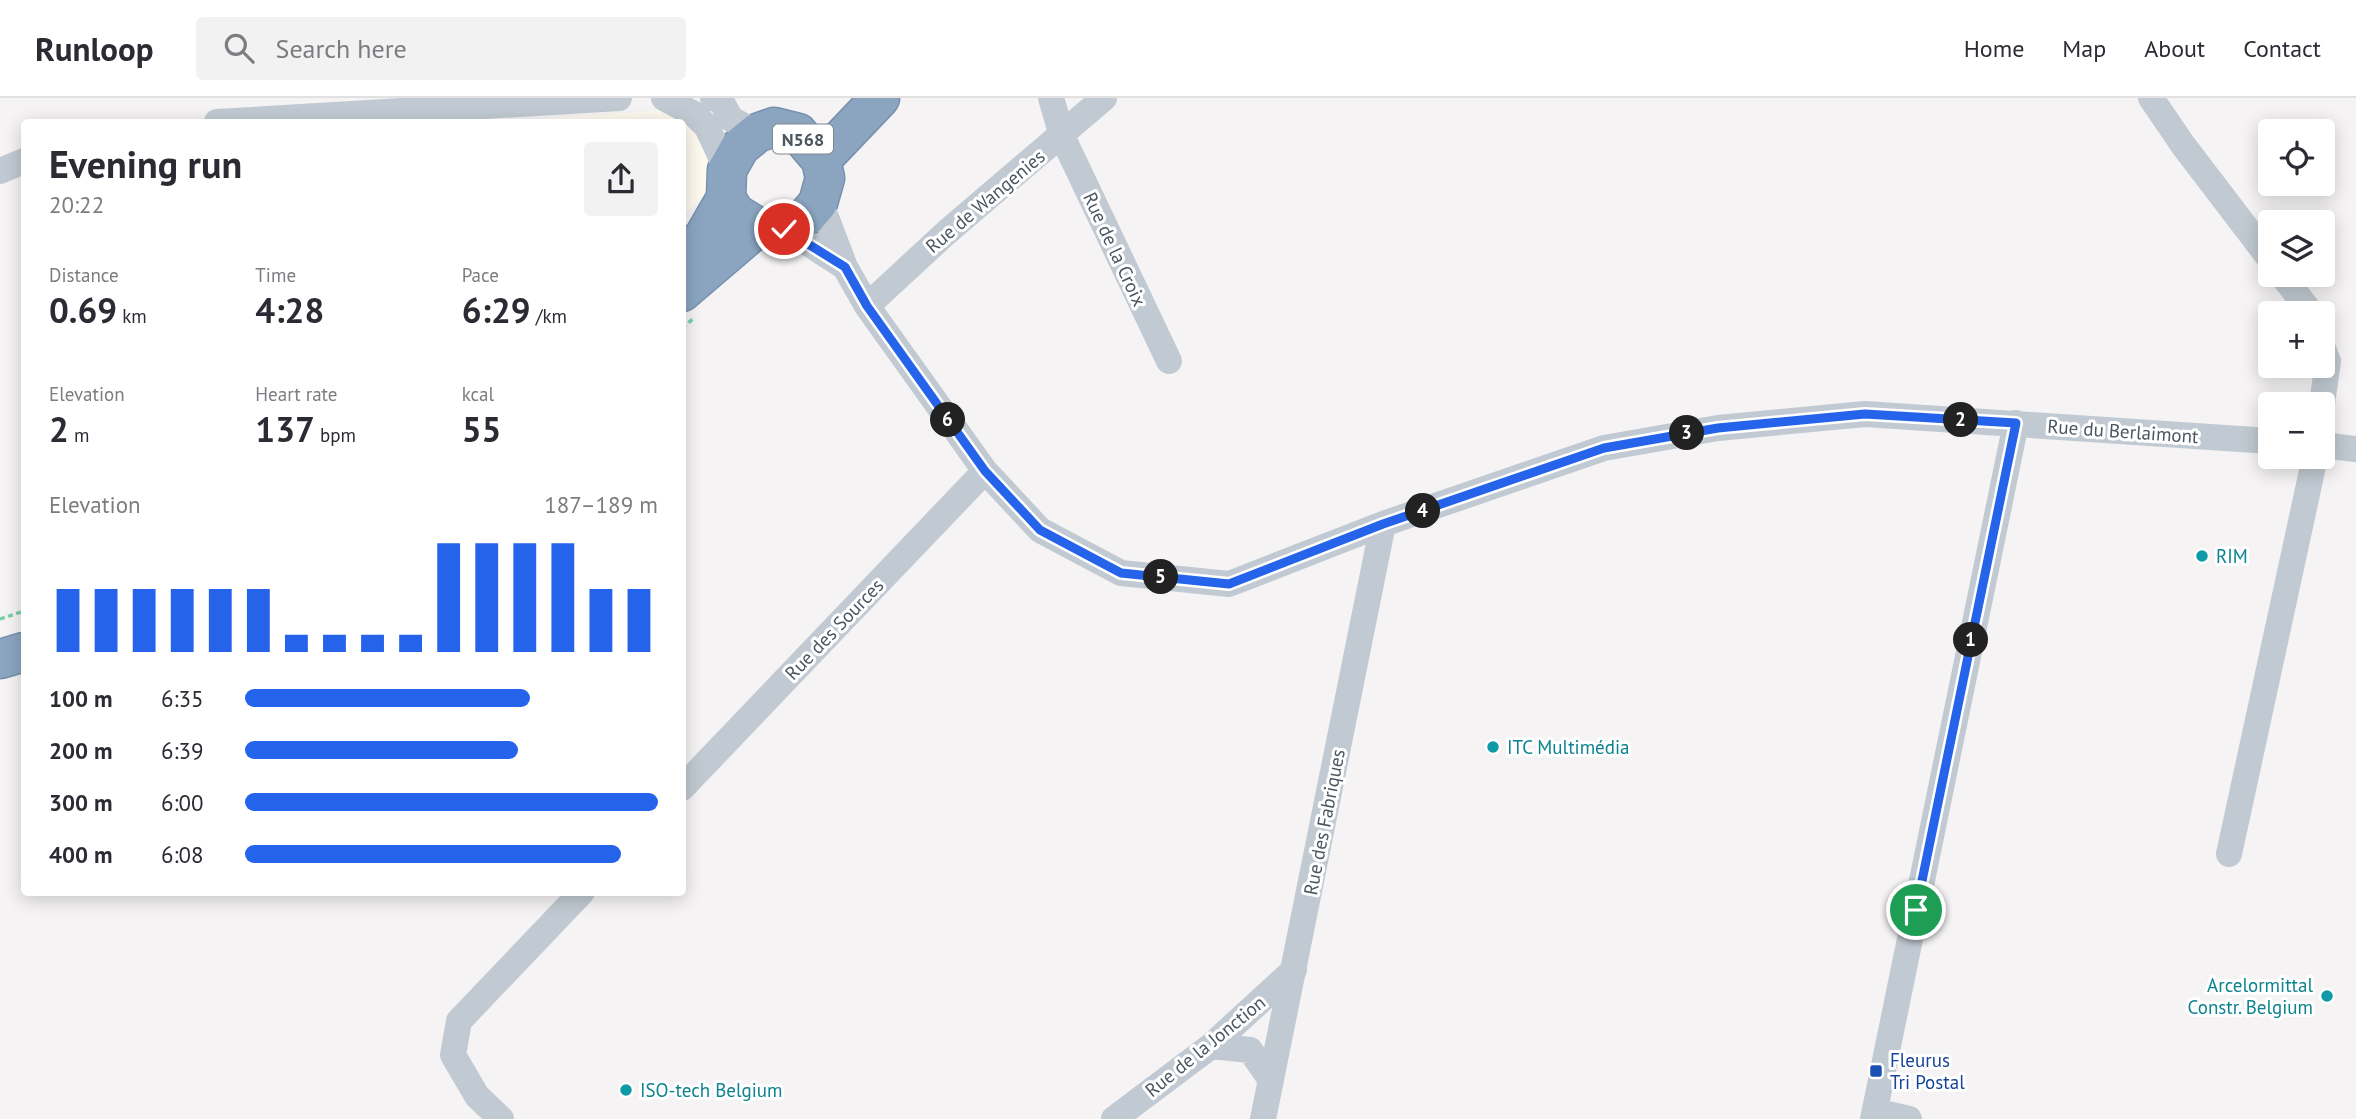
<!DOCTYPE html>
<html lang="en">
<head>
<meta charset="utf-8">
<style>
  :root { --surface:#fff; --page:#f2f2f3; --text:#2b2b33; --muted:#7c7c81; --line:#e1e1e2; --accent:#2563eb }
  body { margin:0; font-family:"PT Sans",sans-serif; background:var(--page); color:var(--text); height:100vh; display:flex; flex-direction:column; font-size:26px; white-space:nowrap }
  * { box-sizing:border-box; margin:0 }
  p { font-size:23px; color:var(--muted) }
  .icon { flex:none; width:38px; height:38px; fill:none; stroke:currentColor; stroke-width:2; stroke-linecap:round; stroke-linejoin:round }
  .map { position:relative; flex:1; overflow:hidden }
  .sheet { position:absolute; left:21px; top:21px; width:665px; height:777px; display:flex; flex-direction:column; background:var(--surface); border-radius:7px; box-shadow:0 4px 18px #0003 }
  .sheet>* { flex:none }
  .buttons { position:absolute; left:2258px; top:21px; display:grid; gap:14px }
  .buttons a { display:grid; place-items:center; width:77px; height:77px; border-radius:7px; background:var(--surface); box-shadow:0 4px 18px #0003; font-size:35px }
  .pin { position:absolute; display:grid; place-items:center; width:60px; height:60px; color:#fff; margin:-30px; border:4px solid #fff; border-radius:50%; box-shadow:0 2px 7px #0007 }
  .km { position:absolute; width:35px; height:35px; margin:-18px; border-radius:50%; background:#222; color:#fff; font-size:19px; line-height:35px; text-align:center }
  .round { display:grid; place-items:center; flex:none; width:74px; height:74px; border-radius:7px; background:var(--page) }
  .headline { display:flex; align-items:center; justify-content:space-between; height:119px; padding:0 28px }
  h1 { font-size:38px; font-weight:700; line-height:52px }
  .metrics { display:grid; grid-template-columns:repeat(3,1fr); gap:10px; height:119px; padding:7px 28px }
  .metrics div { display:grid; align-content:center }
  .metrics b { font-size:35px; font-weight:700 }
  .metrics small { font-size:19px; font-weight:400 }
  .metrics p { font-size:19px }
  .chart { height:196px; padding:14px 28px }
  .chart p { display:flex; justify-content:space-between }
  .chart svg { width:100%; height:126px; margin-top:7px; stroke:var(--accent); stroke-width:6 }
  ul { padding:0 28px; list-style:none; font-size:23px }
  li { display:grid; grid-template-columns:112px 84px 1fr; align-items:center; height:52px }
  li i { height:18px; border-radius:9px; background:var(--accent) }
  header { display:flex; align-items:center; gap:42px; box-sizing:border-box; height:98px; padding:0 35px; background:var(--surface); border-bottom:2px solid var(--line) }
  header strong { font-size:33px }
  nav { display:flex; gap:38px; margin-inline-start:auto; font-size:24px }
  .search { width:490px; height:63px; background:var(--page); display:flex; align-items:center; gap:18px; box-sizing:border-box; padding:0 24px; border-radius:7px; color:var(--muted); font-size:26px }
  .map>svg:first-child { display:block }
  .commercial { fill:#fdf9ef }
  .lines { fill:none; stroke-linecap:round; stroke-linejoin:round }
  .highway-casing { stroke:#7690ad; stroke-width:41 }
  .path { stroke:#7ad0a6; stroke-width:3.5; stroke-dasharray:5 3.5; stroke-linecap:butt }
  .minor { stroke:#c1cad2; stroke-width:26 }
  .highway { stroke:#8ba5c1; stroke-width:38 }
  .route-casing { stroke:#fff; stroke-width:14 }
  .route { stroke:#2563eb; stroke-width:9 }
  .culture-dot { fill:#0f9aa8; stroke:#fff; stroke-width:2.5 }
  .transit-dot { fill:#1a4fb4; stroke:#fff; stroke-width:2.5 }
  .labels { text-anchor:middle; dominant-baseline:central; stroke-width:6; stroke-linejoin:round; paint-order:stroke }
  .shield { fill:#fff; stroke:#808990; stroke-width:2 }
  .shield-label { font-size:18px; font-weight:bold; fill:#4a5661 }
  .street-label { font-size:19px; fill:#4a5661; stroke:#fff }
  .culture-label { font-size:19px; fill:#0d838f; stroke:#fff; text-anchor:start }
  .transit-label { font-size:19px; fill:#164399; stroke:#fff; text-anchor:start }
</style>
</head>
<body>
<header>
<strong>Runloop</strong>
<div class="search"><svg class="icon" aria-label="search" viewBox="0 0 24 24"><circle cx="10" cy="10" r="6"/><path d="M15 15l6 6"/></svg>Search here</div>
<nav><a>Home</a><a>Map</a><a>About</a><a>Contact</a></nav>
</header>
<div class="map">
<svg width="2356" height="1021" viewBox="0 0 2356 1021">
  <rect width="100%" height="100%" fill="#f5f3f3"/>
  <path class="commercial" d="M668,12L707,43L709,93L683,119L682,24H523V22Z"/>
  <g class="lines">
    <defs>
      <path id="highway" d="M821,62L880,0
        M682,157L703,140L726,100L727,72L740,49L757,35L774,29L798,35L821,62L825,80L818,105L806,119L784,130L758,129L735,115L726,100
        M682,194L758,129
        M0,561L24,554"/>
    </defs>
    <use href="#highway" class="highway-casing"/>
    <path class="path" d="M682,230L694,220
      M0,521L24,513"/>
    <path class="minor" d="M664,0L694,16L707,29L727,72
      M713,0L721,3L731,21L757,35
      M1051,0L1062,38L1169,263
      M2151,0L2183,47L2270,161
      M217,24L619,0
      M0,73L24,63
      M818,105L826,119L845,169L867,208L985,373L1040,432L1121,475L1229,486L1383,426L1604,350L1718,330L1865,316L2270,343
      M784,130L845,169
      M2282,177L2311,215
      M867,208L947,134L1104,0
      M2322,306L2328,263L2322,248
      M2322,347L2356,351
      M682,690L985,373
      M2229,756L2315,359
      M1211,948L1250,952L1271,982
      M1875,1013L1909,1021
      M501,1021L477,998L453,957L459,923L582,794
      M1114,1021L1211,948L1294,872
      M1263,1021L1383,426
      M1873,1021L2016,325"/>
    <use href="#highway" class="highway"/>
  </g>
  <g class="lines">
    <defs>
      <path id="route" d="M784,131L845,169L867,208L985,373L1040,432L1121,475L1229,486L1383,426L1604,350L1718,330L1865,316L2016,325L1916,812"/>
    </defs>
    <use href="#route" class="route-casing"/>
    <use href="#route" class="route"/>
  </g>
  <g class="culture-dot">
    <circle cx="2202" cy="458" r="7"/>
    <circle cx="1493" cy="649" r="7"/>
    <circle cx="2327" cy="898" r="7"/>
    <circle cx="626" cy="992" r="7"/>
  </g>
  <rect class="transit-dot" x="1869" y="966" width="14" height="14" rx="3.5"/>
  <g class="labels">
    <rect class="shield" x="773" y="26.5" width="60" height="29" rx="5"/>
    <g class="shield-label">
      <text x="803" y="41">N568</text>
    </g>
    <g class="street-label">
      <text transform="translate(985 103) rotate(-40)">Rue de Wangenies</text>
      <text transform="translate(1115 151) rotate(65)">Rue de la Croix</text>
      <text transform="translate(2123 333) rotate(4)">Rue du Berlaimont</text>
      <text transform="translate(834 531) rotate(-46)">Rue des Sources</text>
      <text transform="translate(1324 724) rotate(-79)">Rue des Fabriques</text>
      <text transform="translate(1205 948) rotate(-39)">Rue de la Jonction</text>
    </g>
    <g class="culture-label">
      <text x="2216" y="458">RIM</text>
      <text x="1507" y="649">ITC Multimédia</text>
      <text x="2313" y="887" text-anchor="end">Arcelormittal<tspan x="2313" dy="22">Constr. Belgium</tspan></text>
      <text x="640" y="992">ISO-tech Belgium</text>
    </g>
    <g class="transit-label">
      <text x="1890" y="962">Fleurus<tspan x="1890" dy="22">Tri Postal</tspan></text>
    </g>
  </g>
</svg>
<div class="buttons">
<a><svg class="icon" aria-label="locate" viewBox="0 0 24 24"><circle cx="12" cy="12" r="6"/><path d="M12 2v4M12 18v4M2 12h4M18 12h4"/></svg></a>
<a><svg class="icon" aria-label="layers" viewBox="0 0 24 24"><path d="M12 4l9 5-9 5-9-5zM3 14l9 5 9-5"/></svg></a>
<a>+</a>
<a>−</a>
</div>
<div class="pin" style="left:1916px;top:812px;background:#1e9e55"><svg class="icon" aria-label="arrive" viewBox="0 0 24 24"><path d="M6 21V4h12l-3 4 3 4H6"/></svg></div>
<div class="pin" style="left:784px;top:131px;background:#d93025"><svg class="icon" aria-label="check" viewBox="0 0 24 24"><path d="M5 12l5 5 9-10"/></svg></div>
<b class="km" style="left:1971px;top:542px">1</b>
<b class="km" style="left:1961px;top:322px">2</b>
<b class="km" style="left:1687px;top:335px">3</b>
<b class="km" style="left:1423px;top:413px">4</b>
<b class="km" style="left:1161px;top:479px">5</b>
<b class="km" style="left:948px;top:322px">6</b>
<section class="sheet">
<div class="headline"><div><h1>Evening run</h1><p>20:22</p></div><a class="round"><svg class="icon" aria-label="share" viewBox="0 0 24 24"><path d="M12 15V3M7 8l5-5 5 5M5 13v7h14v-7"/></svg></a></div>
<div class="metrics">
<div><p>Distance</p><b>0.69<small> km</small></b></div>
<div><p>Time</p><b>4:28</b></div>
<div><p>Pace</p><b>6:29<small> /km</small></b></div>
</div>
<div class="metrics">
<div><p>Elevation</p><b>2<small> m</small></b></div>
<div><p>Heart rate</p><b>137<small> bpm</small></b></div>
<div><p>kcal</p><b>55</b></div>
</div>
<div class="chart"><p><span>Elevation</span>187–189 m</p>
<svg viewBox="0 0 160 44" preserveAspectRatio="none"><path d="M5 44V22M15 44V22M25 44V22M35 44V22M45 44V22M55 44V22M65 44V38M75 44V38M85 44V38M95 44V38M105 44V6M115 44V6M125 44V6M135 44V6M145 44V22M155 44V22"/></svg>
</div>
<ul>
<li><b>100 m</b>6:35<i style="width:69%"></i></li>
<li><b>200 m</b>6:39<i style="width:66%"></i></li>
<li><b>300 m</b>6:00<i style="width:100%"></i></li>
<li><b>400 m</b>6:08<i style="width:91%"></i></li>
</ul>
</section>
</div>
</body>
</html>
